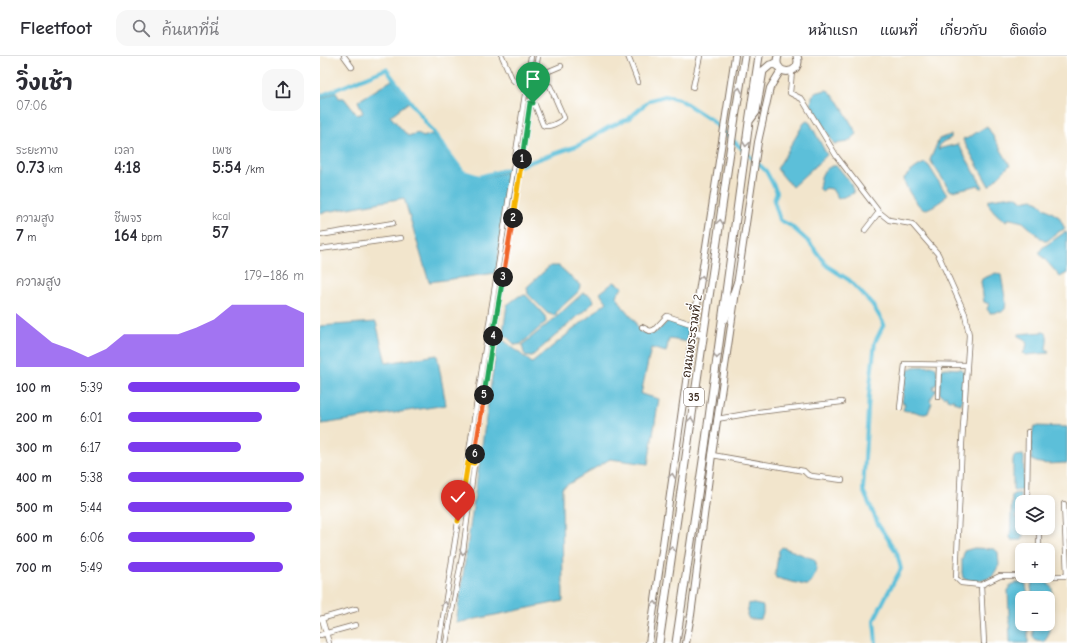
<!DOCTYPE html>
<html lang="th">
<head>
<meta charset="utf-8">
<style>
  :root { --surface:#fff; --page:#f7f7f7; --text:#2b2b33; --muted:#7c7c81; --line:#e1e1e2; --accent:#7c3aed }
  body { margin:0; font-family:"Comic Neue","Playpen Sans Thai",sans-serif; background:var(--page); color:var(--text); height:100vh; display:flex; flex-direction:column; font-size:15px; white-space:nowrap }
  * { box-sizing:border-box; margin:0 }
  p { font-size:13px; color:var(--muted) }
  .icon { flex:none; width:22px; height:22px; fill:none; stroke:currentColor; stroke-width:2; stroke-linecap:round; stroke-linejoin:round }
  .map { position:relative; flex:1; overflow:hidden }
  .sheet { display:flex; flex-direction:column; background:var(--surface); width:320px }
  .sheet>* { flex:none }
  .buttons { position:absolute; left:695px; top:439px; display:grid; gap:8px }
  .buttons a { display:grid; place-items:center; width:40px; height:40px; border-radius:8px; background:var(--surface); box-shadow:0 2px 6px #0003; font-size:20px }
  .pin { position:absolute; display:grid; place-items:center; width:34px; height:34px; color:#fff; margin:-41px -17px; border-radius:50% 50% 50% 0; rotate:-45deg; box-shadow:0 0 4px #0007 }
  .pin .icon { rotate:45deg }
  .km { position:absolute; width:20px; height:20px; margin:-10px; border-radius:50%; background:#222; color:#fff; font-size:11px; line-height:20px; text-align:center }
  .round { display:grid; place-items:center; flex:none; width:42px; height:42px; border-radius:12px; background:var(--page) }
  .overview { display:flex; align-items:center; justify-content:space-between; height:68px; padding:0 16px }
  h1 { font-size:22px; font-weight:700; line-height:30px }
  .metrics { display:grid; grid-template-columns:repeat(3,1fr); gap:6px; height:68px; padding:4px 16px }
  .metrics div { display:grid; align-content:center }
  .metrics b { font-size:17px; font-weight:700 }
  .metrics small { font-size:11px; font-weight:400 }
  .metrics p { font-size:11px }
  .chart { height:112px; padding:8px 16px }
  .chart p { display:flex; justify-content:space-between }
  .chart svg { width:100%; height:72px; margin-top:4px; fill:var(--accent); opacity:.7 }
  ul { padding:0 16px; list-style:none; font-size:13px }
  li { display:grid; grid-template-columns:64px 48px 1fr; align-items:center; height:30px }
  li i { height:10px; border-radius:5px; background:var(--accent) }
  header { display:flex; align-items:center; gap:24px; box-sizing:border-box; height:56px; padding:0 20px; background:var(--surface); border-bottom:1px solid var(--line) }
  header strong { font-size:19px }
  nav { display:flex; gap:22px; margin-inline-start:auto; font-size:14px }
  .search { width:280px; height:36px; background:var(--page); display:flex; align-items:center; gap:10px; box-sizing:border-box; padding:0 14px; border-radius:12px; color:var(--muted); font-size:15px }
  main { display:flex; flex:1; min-height:0 }
  .map>svg:first-child { display:block }
  .water { fill:#5bbfd9; stroke:#4b747c }
  .lines { fill:none; stroke-linecap:round; stroke-linejoin:round }
  .canal { stroke:#5bbfd9; stroke-width:4 }
  .minor-casing { stroke:#7b6b5b; stroke-width:6 }
  .major-casing { stroke:#7b6b5b; stroke-width:8 }
  .highway-casing { stroke:#7b6b5b; stroke-width:9 }
  .minor { stroke:#fff; stroke-width:4.5 }
  .major { stroke:#fff; stroke-width:6 }
  .highway { stroke:#fff; stroke-width:7 }
  .oneway { stroke:#a79f9a }
  .split-1-casing { stroke:#fff; stroke-width:8 }
  .split-2-casing { stroke:#fff; stroke-width:8 }
  .split-3-casing { stroke:#fff; stroke-width:8 }
  .split-4-casing { stroke:#fff; stroke-width:8 }
  .split-5-casing { stroke:#fff; stroke-width:8 }
  .split-6-casing { stroke:#fff; stroke-width:8 }
  .split-7-casing { stroke:#fff; stroke-width:8 }
  .split-8-casing { stroke:#fff; stroke-width:8 }
  .split-1 { stroke:#22a559; stroke-width:5 }
  .split-2 { stroke:#f5b400; stroke-width:5 }
  .split-3 { stroke:#f0652b; stroke-width:5 }
  .split-4 { stroke:#22a559; stroke-width:5 }
  .split-5 { stroke:#22a559; stroke-width:5 }
  .split-6 { stroke:#f0652b; stroke-width:5 }
  .split-7 { stroke:#f5b400; stroke-width:5 }
  .split-8 { stroke:#f5b400; stroke-width:5 }
  .labels { text-anchor:middle; dominant-baseline:central; stroke-width:3; stroke-linejoin:round; paint-order:stroke }
  .shield { fill:#fff; stroke:#766a62; stroke-width:1 }
  .shield-label { font-size:11px; font-weight:bold; fill:#3b2a1e }
  .street-label { font-size:12px; fill:#3b2a1e; stroke:#fff }
</style>
</head>
<body>
<header>
<strong>Fleetfoot</strong>
<div class="search"><svg class="icon" aria-label="search" viewBox="0 0 24 24"><circle cx="10" cy="10" r="6"/><path d="M15 15l6 6"/></svg>ค้นหาที่นี่</div>
<nav><a>หน้าแรก</a><a>แผนที่</a><a>เกี่ยวกับ</a><a>ติดต่อ</a></nav>
</header>
<main>
<section class="sheet">
<div class="overview"><div><h1>วิ่งเช้า</h1><p>07:06</p></div><a class="round"><svg class="icon" aria-label="share" viewBox="0 0 24 24"><path d="M12 15V3M7 8l5-5 5 5M5 13v7h14v-7"/></svg></a></div>
<div class="metrics">
<div><p>ระยะทาง</p><b>0.73<small> km</small></b></div>
<div><p>เวลา</p><b>4:18</b></div>
<div><p>เพซ</p><b>5:54<small> /km</small></b></div>
</div>
<div class="metrics">
<div><p>ความสูง</p><b>7<small> m</small></b></div>
<div><p>ชีพจร</p><b>164<small> bpm</small></b></div>
<div><p>kcal</p><b>57</b></div>
</div>
<div class="chart"><p><span>ความสูง</span>179–186 m</p>
<svg viewBox="0 0 160 44" preserveAspectRatio="none"><path d="M0 44V11L10 20L20 29L30 33L40 38L50 33L60 24L70 24L80 24L90 24L100 20L110 15L120 6L130 6L140 6L150 6L160 11V44z"/></svg>
</div>
<ul>
<li><b>100 m</b>5:39<i style="width:98%"></i></li>
<li><b>200 m</b>6:01<i style="width:76%"></i></li>
<li><b>300 m</b>6:17<i style="width:64%"></i></li>
<li><b>400 m</b>5:38<i style="width:100%"></i></li>
<li><b>500 m</b>5:44<i style="width:93%"></i></li>
<li><b>600 m</b>6:06<i style="width:72%"></i></li>
<li><b>700 m</b>5:49<i style="width:88%"></i></li>
</ul>
</section>
<div class="map">
<svg width="747" height="587" viewBox="0 0 747 587">
  <rect width="100%" height="100%" fill="#fff"/>
  <filter id="ink" filterUnits="userSpaceOnUse"><feTurbulence type="fractalNoise" baseFrequency=".025" numOctaves="2"/><feDisplacementMap in="SourceGraphic" scale="8" xChannelSelector="R" yChannelSelector="G"/><feConvolveMatrix kernelMatrix="1 2 1 2 8 2 1 2 1" color-interpolation-filters="sRGB"/></filter>
  <filter id="wash" filterUnits="userSpaceOnUse"><feTurbulence type="fractalNoise" baseFrequency=".012" numOctaves="4" result="noise"/><feDisplacementMap in="SourceGraphic" scale="16" xChannelSelector="R" yChannelSelector="G"/><feGaussianBlur stdDeviation="0.9" result="paint"/><feColorMatrix in="noise" values="0 0 0 0 0 0 0 0 0 0 0 0 0 0 0 0 0 1.4 0 .05"/><feComposite in="paint" operator="in"/></filter>
  <g filter="url(#wash)">
    <rect width="100%" height="100%" fill="#f2e5cc"/>
    <path class="water" d="M72,24L89,46L70,60L88,80L98,77L103,81L112,78L142,117L161,122L191,115L176,217L109,226L84,142L0,157V43L16,36L19,42H24L37,59L43,57L38,45Z
      M506,34L509,35L519,46L537,78L528,86L514,88L491,48L492,43V40L495,37Z
      M487,65L490,67L507,99L472,131L457,113L484,67Z
      M667,70L690,109L669,130L643,84L644,82L646,83Z
      M631,79V82L622,86L618,93L638,88L663,131L662,132H660L659,129L632,135L630,134L610,104L619,83L624,81Z
      M605,107L609,110L627,139C622,146 612,151 604,154C597,149 584,131 584,122C590,116 597,110 605,107Z
      M512,110H517L530,126L534,137L518,143L512,133L506,132L502,135L499,132C501,120 501,115 512,110Z
      M692,140H695L703,145L707,144L713,143L720,147L725,152L739,161L745,173L740,175L727,185H724L703,166L691,163H688L687,165C679,162 672,154 668,147V145L671,143Z
      M745,176L747,177V217L740,221L738,219L736,216L720,198V195L722,192Z
      M230,210H239L260,229L259,235L237,255L235,260L227,257L208,238L207,231Z
      M676,217L681,219L686,247L685,253L682,256L670,257L667,253L669,248L664,246L661,226L662,223Z
      M294,226L303,231L296,239L303,251L314,264L320,276L335,277L349,264L371,271L369,286L349,283L346,296L331,292L321,338L339,343L328,408L290,403L242,432L243,545L136,567L178,280L212,307L287,246L280,237Z
      M263,237C268,238 272,240 274,245L272,248L212,300L207,301L204,297L202,289L234,263Z
      M206,239L225,260L226,266L201,288L195,289L183,277L187,249L199,240Z
      M56,266L66,307L117,299L126,349L2,368L0,356V270Z
      M723,276L726,277C729,283 726,288 726,294H728L729,297L706,299L703,297L705,294L707,288L704,283L698,280V278Z
      M614,310C619,314 617,322 617,328L614,330L613,333L614,334L617,333C615,338 611,340 610,345L612,347L608,357L605,358C602,358 599,357 596,356C592,354 588,356 583,354L585,348L582,346L586,318L588,317L587,315L593,311Z
      M625,312L641,313L644,316L642,344L641,348L634,346L633,343L630,344L627,343L626,339L624,341L619,337L621,314Z
      M714,370L747,371V407C736,407 721,410 712,404C710,393 711,380 714,370Z
      M703,399L704,402L703,432L702,434L694,435L693,434V404L694,400Z
      M700,437L701,459L695,460V462H701L702,463L703,480L701,484H692L690,482L692,439L694,438Z
      M462,491L491,502L494,503C500,511 494,522 489,529H485L456,522L455,519L459,494Z
      M654,492L674,493L678,496L679,509L672,521C663,525 652,527 643,522L642,517V503L643,502L644,495Z
      M715,525H722L729,528L732,532V552L728,580L724,586L716,585L713,581V568H728V542H713L711,531L712,527Z
      M695,527H701L706,528L708,542H702V568H708V587H690V585L688,534L690,532V529Z
      M429,547L443,550V558L441,563H429L427,559Z"/>
    <g class="lines">
      <path class="canal" d="M0,40L66,13L143,116L159,121L196,111L259,89L289,71L308,63L330,44L345,40L359,43L391,64L446,115L457,136L454,145L460,164L471,170L490,187L507,210L529,224L552,248L564,268L555,286L549,338L543,434L558,468L577,497L581,513L567,538L554,564L556,587"/>
    </g>
  </g>
  <g filter="url(#ink)">
    <g class="lines">
      <defs>
        <path id="minor" d="M24,0L32,11
          M182,0L192,23L195,26L208,25
          M308,0L318,26
          M472,15L470,37L482,43L517,101L559,156L569,164L592,168L618,198L645,258L649,279L642,387L636,522L641,527L661,529L680,520H702
          M215,17L222,18L241,10
          M373,31L380,0
          M210,47L215,49L223,69C229,72 239,67 244,62L230,30L225,28L213,29
          M545,174L559,156
          M0,179L73,167
          M0,193L81,182
          M322,271L330,275L334,274L347,260L374,269
          M618,341L619,309
          M580,352L585,308L647,309
          M397,363L438,356L522,346
          M392,399L484,415L488,419L492,420L522,424
          M707,446L708,376
          M744,448L747,520
          M719,472V494
          M728,520H747
          M661,529L664,587
          M0,563L36,553
          M2,563L9,587
          M0,579L36,569
          M119,587L211,0
          M126,587L143,496L157,385L218,0"/>
        <path id="major" d="M329,587L374,269L415,0
          M366,587L371,559L392,399L438,86L450,32L461,14"/>
        <path id="highway" d="M458,0C451,21 484,20 477,0
          M430,64L436,56L443,15L450,9L454,8L459,11
          M405,263L418,225
          M374,276L383,278
          M339,587L414,68L425,0
          M356,587L385,391L429,66L439,0"/>
      </defs>
      <use href="#minor" class="minor-casing"/>
      <use href="#major" class="major-casing"/>
      <use href="#highway" class="highway-casing"/>
      <use href="#minor" class="minor"/>
      <use href="#major" class="major"/>
      <use href="#highway" class="highway"/>
    </g>
    <defs><path id="oneway-chevron" d="M-2-3.5L2.5 0L-2 3.5" fill="none" stroke-width="1.6" stroke-linecap="round" stroke-linejoin="round"/></defs>
    <g class="oneway">
      <use href="#oneway-chevron" transform="translate(419 34) rotate(-80)"/>
      <use href="#oneway-chevron" transform="translate(426 88) rotate(97)"/>
      <use href="#oneway-chevron" transform="translate(400 166) rotate(-82)"/>
      <use href="#oneway-chevron" transform="translate(382 222) rotate(-81)"/>
      <use href="#oneway-chevron" transform="translate(397 300) rotate(98)"/>
      <use href="#oneway-chevron" transform="translate(371 364) rotate(-82)"/>
      <use href="#oneway-chevron" transform="translate(352 420) rotate(-82)"/>
      <use href="#oneway-chevron" transform="translate(352 493) rotate(-82)"/>
      <use href="#oneway-chevron" transform="translate(143 496) rotate(99)"/>
      <use href="#oneway-chevron" transform="translate(125 548) rotate(-81)"/>
      <use href="#oneway-chevron" transform="translate(335 548) rotate(-81)"/>
    </g>
  </g>
  <g class="lines" filter="url(#ink)">
    <defs>
      <path id="split-1" d="M202,103L210,47H213"/>
      <path id="split-2" d="M193,162L202,103"/>
      <path id="split-3" d="M183,221L193,162"/>
      <path id="split-4" d="M173,280L183,221"/>
      <path id="split-5" d="M164,339L173,280"/>
      <path id="split-6" d="M155,398L164,339"/>
      <path id="split-7" d="M141,450L148,406L154,407L155,398"/>
      <path id="split-8" d="M138,465L141,450"/>
    </defs>
    <use href="#split-1" class="split-1-casing"/>
    <use href="#split-2" class="split-2-casing"/>
    <use href="#split-3" class="split-3-casing"/>
    <use href="#split-4" class="split-4-casing"/>
    <use href="#split-5" class="split-5-casing"/>
    <use href="#split-6" class="split-6-casing"/>
    <use href="#split-7" class="split-7-casing"/>
    <use href="#split-8" class="split-8-casing"/>
    <use href="#split-1" class="split-1"/>
    <use href="#split-2" class="split-2"/>
    <use href="#split-3" class="split-3"/>
    <use href="#split-4" class="split-4"/>
    <use href="#split-5" class="split-5"/>
    <use href="#split-6" class="split-6"/>
    <use href="#split-7" class="split-7"/>
    <use href="#split-8" class="split-8"/>
  </g>
  <g class="labels">
    <rect class="shield" x="364" y="332" width="20" height="18" rx="3"/>
    <g class="shield-label">
      <text x="374" y="341">35</text>
    </g>
    <g class="street-label">
      <text transform="translate(372 280) rotate(-82)">ถนนพระรามที่ 2</text>
    </g>
  </g>
</svg>
<div class="buttons">
<a><svg class="icon" aria-label="layers" viewBox="0 0 24 24"><path d="M12 4l9 5-9 5-9-5zM3 14l9 5 9-5"/></svg></a>
<a>+</a>
<a>−</a>
</div>
<div class="pin" style="left:213px;top:47px;background:#1e9e55"><svg class="icon" aria-label="arrive" viewBox="0 0 24 24"><path d="M6 21V4h12l-3 4 3 4H6"/></svg></div>
<div class="pin" style="left:138px;top:465px;background:#d93025"><svg class="icon" aria-label="check" viewBox="0 0 24 24"><path d="M5 12l5 5 9-10"/></svg></div>
<b class="km" style="left:202px;top:103px">1</b>
<b class="km" style="left:193px;top:162px">2</b>
<b class="km" style="left:183px;top:221px">3</b>
<b class="km" style="left:173px;top:280px">4</b>
<b class="km" style="left:164px;top:339px">5</b>
<b class="km" style="left:155px;top:398px">6</b>
</div>
</main>
</body>
</html>
